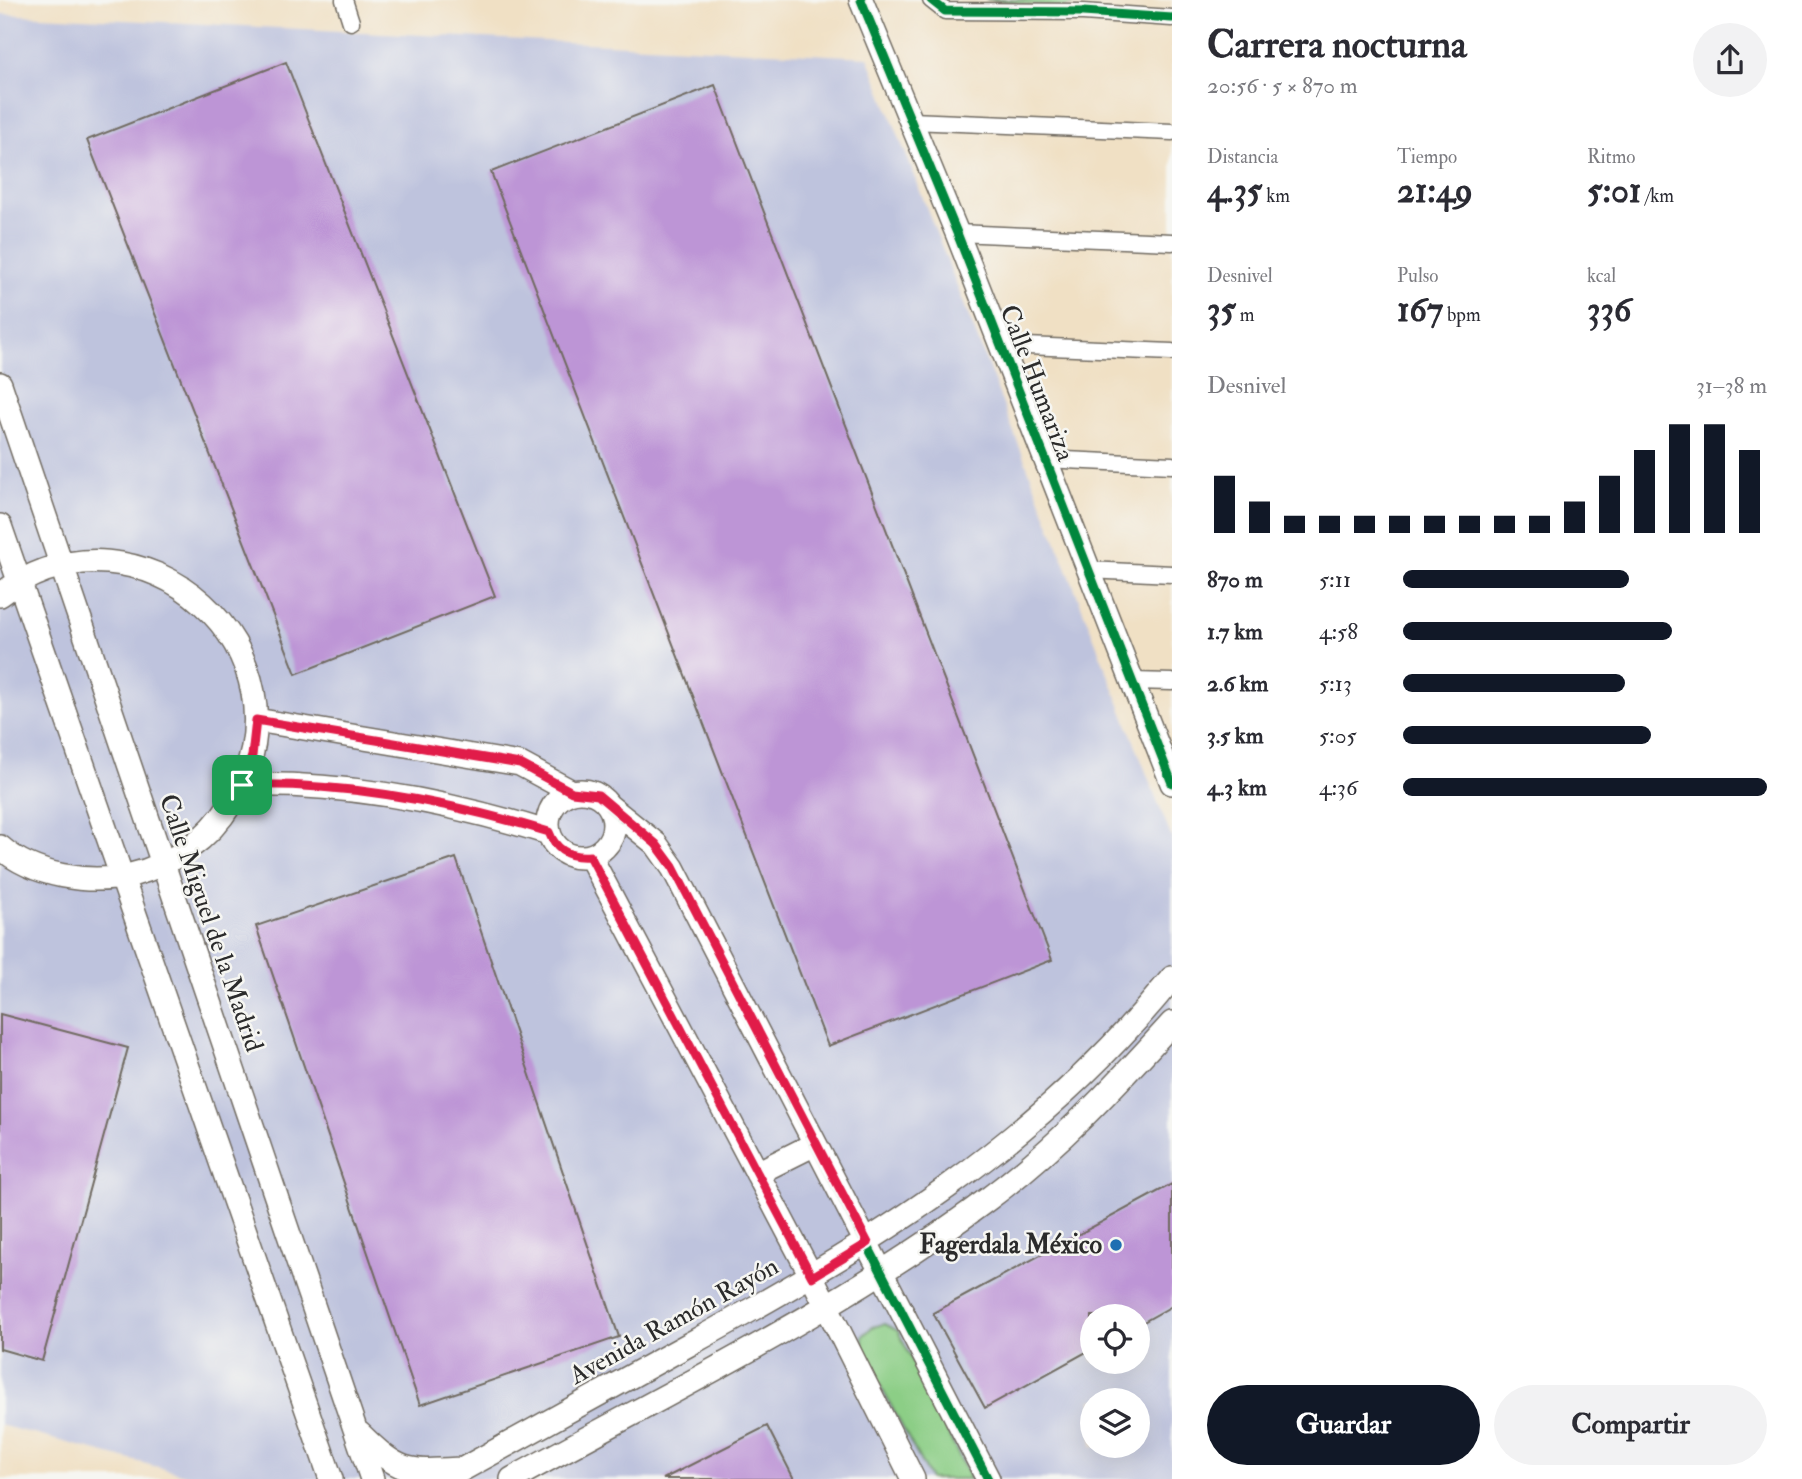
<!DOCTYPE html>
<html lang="es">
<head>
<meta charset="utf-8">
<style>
  :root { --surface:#fff; --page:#f2f2f3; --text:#2b2b33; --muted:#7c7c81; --accent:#111827 }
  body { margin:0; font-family:"IM FELL Double Pica",serif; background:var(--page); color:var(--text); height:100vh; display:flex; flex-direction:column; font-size:26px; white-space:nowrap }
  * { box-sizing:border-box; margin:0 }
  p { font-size:23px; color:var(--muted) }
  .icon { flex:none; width:38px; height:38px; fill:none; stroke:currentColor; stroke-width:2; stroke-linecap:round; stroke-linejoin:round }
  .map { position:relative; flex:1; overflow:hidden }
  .side { display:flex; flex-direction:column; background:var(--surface); width:630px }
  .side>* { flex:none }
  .tools { position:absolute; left:1080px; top:1304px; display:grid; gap:14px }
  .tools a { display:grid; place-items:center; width:70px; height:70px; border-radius:50%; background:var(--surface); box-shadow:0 7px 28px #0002; font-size:35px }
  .pin { position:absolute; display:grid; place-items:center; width:60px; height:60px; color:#fff; margin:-30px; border-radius:14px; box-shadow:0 4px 10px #0006 }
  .round { display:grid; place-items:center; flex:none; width:74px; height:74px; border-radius:37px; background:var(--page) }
  .overview { display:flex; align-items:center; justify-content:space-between; height:119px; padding:0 35px }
  h1 { font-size:38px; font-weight:700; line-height:52px }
  .metrics { display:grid; grid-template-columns:repeat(3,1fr); gap:10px; height:119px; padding:7px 35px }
  .metrics div { display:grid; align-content:center }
  .metrics b { font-size:35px; font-weight:700 }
  .metrics small { font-size:19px; font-weight:400 }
  .metrics p { font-size:19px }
  .chart { height:196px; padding:14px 35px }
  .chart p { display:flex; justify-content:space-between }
  .chart svg { width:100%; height:126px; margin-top:7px; stroke:var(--accent); stroke-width:6 }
  .primary-button { display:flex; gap:14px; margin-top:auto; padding:14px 35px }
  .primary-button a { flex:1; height:80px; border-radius:42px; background:var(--accent); color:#fff; font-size:28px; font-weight:700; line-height:80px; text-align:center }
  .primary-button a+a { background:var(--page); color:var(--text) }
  ul { padding:0 35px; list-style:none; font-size:23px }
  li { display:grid; grid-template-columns:112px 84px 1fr; align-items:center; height:52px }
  li i { height:18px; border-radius:9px; background:var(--accent) }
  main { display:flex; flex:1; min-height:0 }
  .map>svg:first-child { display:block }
  .industrial { fill:#bec3dd; fill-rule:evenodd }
  .green { fill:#8cce86; stroke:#5c7c58; stroke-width:2 }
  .building { fill:#bd95d6 }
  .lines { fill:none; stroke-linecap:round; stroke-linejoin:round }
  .street-casing { stroke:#706a61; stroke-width:19 }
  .secondary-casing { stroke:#706a61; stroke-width:26 }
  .street { stroke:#fff; stroke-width:16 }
  .secondary { stroke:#fff; stroke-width:23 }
  .cycleway-casing { stroke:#f6f6f2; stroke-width:13 }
  .cycleway { stroke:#00873e; stroke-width:9 }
  .route-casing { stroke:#fff; stroke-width:14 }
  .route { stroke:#e11d48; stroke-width:9 }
  .poi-dot { fill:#1f6fb2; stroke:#f6f6f2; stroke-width:2.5 }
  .labels { text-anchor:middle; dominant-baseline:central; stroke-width:5; stroke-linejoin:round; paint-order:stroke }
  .street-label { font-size:26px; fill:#2b2b2b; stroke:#f6f6f2 }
  .poi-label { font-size:26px; font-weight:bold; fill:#2b2b2b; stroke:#f6f6f2; text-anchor:end }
</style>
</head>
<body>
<main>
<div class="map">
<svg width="1172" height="1479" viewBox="0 0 1172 1479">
  <rect width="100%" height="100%" fill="#f6f6f2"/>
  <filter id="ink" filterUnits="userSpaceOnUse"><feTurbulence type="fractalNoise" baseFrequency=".0143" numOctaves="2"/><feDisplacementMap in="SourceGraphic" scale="14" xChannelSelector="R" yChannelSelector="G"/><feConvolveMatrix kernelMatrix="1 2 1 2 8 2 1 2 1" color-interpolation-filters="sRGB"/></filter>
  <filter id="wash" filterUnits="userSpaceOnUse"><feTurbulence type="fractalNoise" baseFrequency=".00686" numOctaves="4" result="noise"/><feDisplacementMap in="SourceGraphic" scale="28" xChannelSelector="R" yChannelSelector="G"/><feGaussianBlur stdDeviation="1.57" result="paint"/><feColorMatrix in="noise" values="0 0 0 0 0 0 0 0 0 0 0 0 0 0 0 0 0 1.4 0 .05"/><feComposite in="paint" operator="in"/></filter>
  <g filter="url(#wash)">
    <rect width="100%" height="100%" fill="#f0e0c4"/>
    <path class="industrial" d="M0,14L868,57L1172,839V1479H203L0,1425ZM1092,1316H1138V1362H1092ZM1092,1400H1138V1446H1092Z"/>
    <path class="green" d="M986,0H1075L1072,5L1061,8Z
      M885,1324L898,1331L970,1479H930L863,1353V1336L872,1327Z"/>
    <g id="blocks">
      <path class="building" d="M286,62L495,596L296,674L87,140Z
        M715,85L1052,960L828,1046L491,172Z
        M456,858L619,1337L420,1405L256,926Z
        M0,1014L128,1048L42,1361L0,1349Z
        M1172,1184V1306L1138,1325V1316H1092V1349L985,1408L933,1313Z
        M767,1426L794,1479H663Z"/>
    </g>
  </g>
  <g filter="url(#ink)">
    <use href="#blocks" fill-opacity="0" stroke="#706a61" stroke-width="2"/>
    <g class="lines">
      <defs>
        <path id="street" d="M344,0L351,22
          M931,0L945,11L1083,12L1172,18
          M911,121L1172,132
          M957,233L1172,242
          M999,345L1172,352
          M1044,459L1172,465
          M1088,570L1172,574
          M1132,681L1172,682"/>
        <path id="secondary" d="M861,0L957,233L1172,783
          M0,384L372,1479
          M0,526L331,1479
          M0,595C140,490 322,653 231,803C209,839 172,865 131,875C89,885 33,876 0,847
          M256,720L520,764L572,792
          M242,785C345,782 450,802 549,833
          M548 824a33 33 0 1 1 66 0a33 33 0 1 1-66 0Z
          M610,807L656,844L673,868L988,1479
          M590,856L812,1277L913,1479
          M757,1173L815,1144
          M360,1434C401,1474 407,1472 462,1469
          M445,1479C526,1435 606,1390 686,1346C872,1244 1037,1145 1172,978
          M512,1479C673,1390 841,1309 988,1199C1057,1148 1115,1086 1172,1023"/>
      </defs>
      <use href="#street" class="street-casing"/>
      <use href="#secondary" class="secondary-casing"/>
      <use href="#street" class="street"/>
      <use href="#secondary" class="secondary"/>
      <defs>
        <path id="cycleway" d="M861,0L957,233L1172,783
          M931,0L945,11L1083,12L1172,18
          M256,720L520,764L572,792
          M610,807L656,844L673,868L988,1479"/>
      </defs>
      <use href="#cycleway" class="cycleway-casing"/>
      <use href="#cycleway" class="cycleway"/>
    </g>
  </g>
  <g class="lines" filter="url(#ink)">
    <defs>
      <path id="route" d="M256,720L520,764L572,792L598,795L656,844L673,867L868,1243L812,1277L590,856C570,858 556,851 549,832C450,802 345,782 242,785L252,756Z"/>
    </defs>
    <use href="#route" class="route-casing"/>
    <use href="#route" class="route"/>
  </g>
  <circle class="poi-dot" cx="1116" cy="1245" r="7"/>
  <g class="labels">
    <g class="street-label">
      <text transform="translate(1037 383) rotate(69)">Calle Humariza</text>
      <text transform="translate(211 923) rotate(71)">Calle Miguel de la Madrid</text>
      <text transform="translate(674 1321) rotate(-29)">Avenida Ramón Rayón</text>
    </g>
    <g class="poi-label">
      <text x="1102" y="1245">Fagerdala México</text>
    </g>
  </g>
</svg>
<div class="tools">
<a><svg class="icon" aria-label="locate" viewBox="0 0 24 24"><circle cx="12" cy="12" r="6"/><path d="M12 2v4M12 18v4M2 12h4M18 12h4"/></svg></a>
<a><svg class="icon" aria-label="layers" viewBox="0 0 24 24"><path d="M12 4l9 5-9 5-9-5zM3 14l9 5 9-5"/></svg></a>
</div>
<div class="pin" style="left:242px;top:785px;background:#1e9e55"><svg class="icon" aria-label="arrive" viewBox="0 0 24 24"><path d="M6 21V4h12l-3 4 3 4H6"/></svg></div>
</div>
<section class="side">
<div class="overview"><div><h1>Carrera nocturna</h1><p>20:56 · 5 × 870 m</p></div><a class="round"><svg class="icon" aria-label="share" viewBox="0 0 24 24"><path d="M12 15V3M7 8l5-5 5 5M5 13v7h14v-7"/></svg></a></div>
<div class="metrics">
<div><p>Distancia</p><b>4.35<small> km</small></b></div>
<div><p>Tiempo</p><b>21:49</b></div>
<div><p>Ritmo</p><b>5:01<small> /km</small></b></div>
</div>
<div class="metrics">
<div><p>Desnivel</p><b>35<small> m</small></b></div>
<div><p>Pulso</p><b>167<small> bpm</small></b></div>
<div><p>kcal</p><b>336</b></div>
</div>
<div class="chart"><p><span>Desnivel</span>31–38 m</p>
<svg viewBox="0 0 160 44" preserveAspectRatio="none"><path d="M5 44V24M15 44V33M25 44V38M35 44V38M45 44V38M55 44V38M65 44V38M75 44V38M85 44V38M95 44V38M105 44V33M115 44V24M125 44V15M135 44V6M145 44V6M155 44V15"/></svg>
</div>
<ul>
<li><b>870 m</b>5:11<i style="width:62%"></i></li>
<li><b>1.7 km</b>4:58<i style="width:74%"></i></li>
<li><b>2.6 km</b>5:13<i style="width:61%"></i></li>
<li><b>3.5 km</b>5:05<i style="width:68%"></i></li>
<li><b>4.3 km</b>4:36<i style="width:100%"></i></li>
</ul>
<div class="primary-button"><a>Guardar</a><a>Compartir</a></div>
</section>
</main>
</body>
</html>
